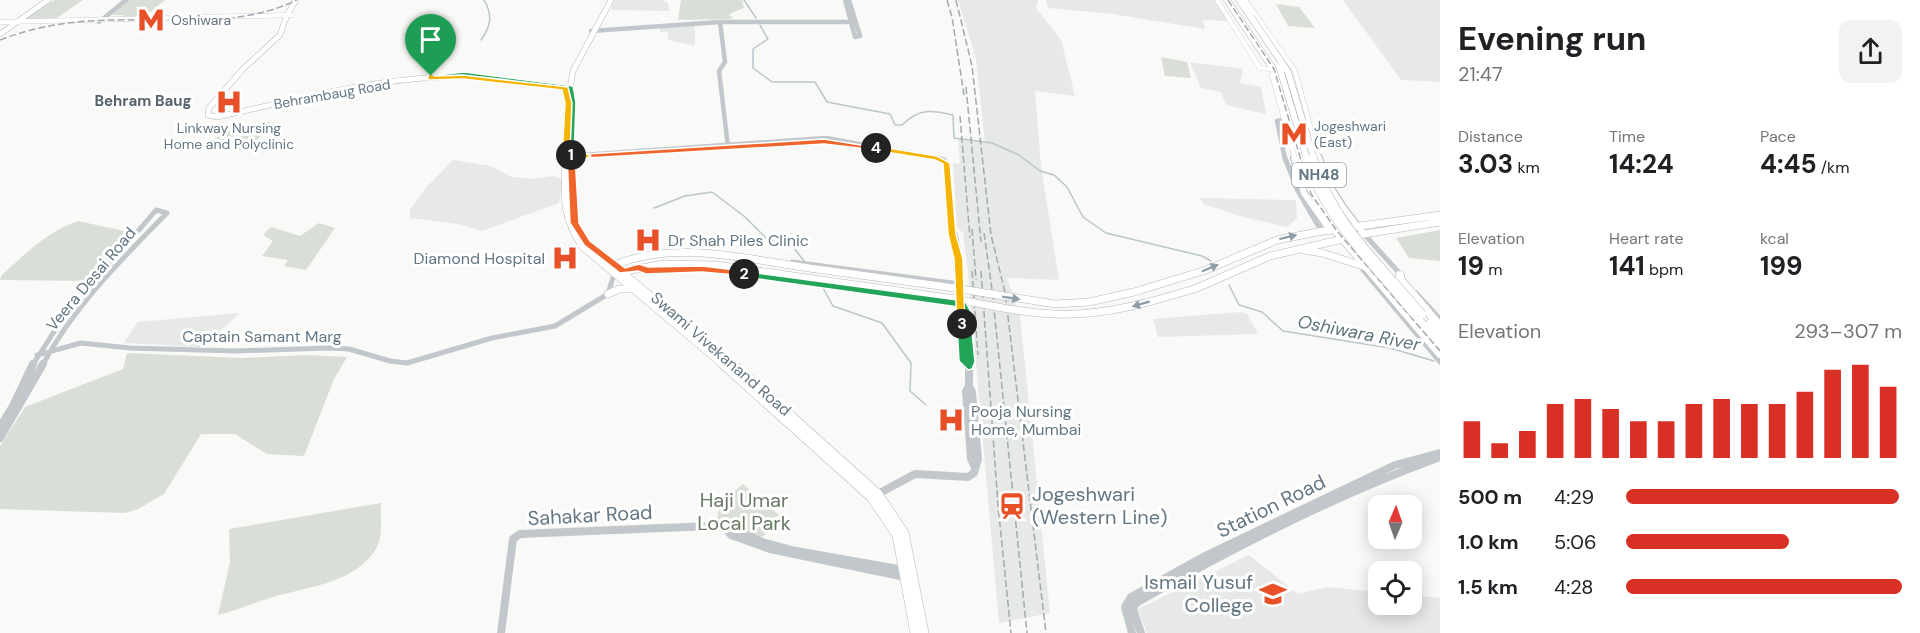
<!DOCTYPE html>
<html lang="en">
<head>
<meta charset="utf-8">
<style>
  :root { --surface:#fff; --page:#f2f2f2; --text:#202124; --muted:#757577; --accent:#d93025 }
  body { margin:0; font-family:"DM Sans",sans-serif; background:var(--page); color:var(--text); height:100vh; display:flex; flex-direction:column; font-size:22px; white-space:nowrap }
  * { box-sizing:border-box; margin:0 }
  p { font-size:20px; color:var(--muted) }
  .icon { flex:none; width:33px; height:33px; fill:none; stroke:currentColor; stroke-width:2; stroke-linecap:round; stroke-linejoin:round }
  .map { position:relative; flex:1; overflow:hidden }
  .drawer { display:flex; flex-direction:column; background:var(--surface); width:480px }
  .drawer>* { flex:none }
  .needle { width:39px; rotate:2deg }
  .tools { position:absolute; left:1368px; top:495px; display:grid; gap:12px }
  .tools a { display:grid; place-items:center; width:54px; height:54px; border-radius:12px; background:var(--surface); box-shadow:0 3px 15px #0003; font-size:30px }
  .pin { position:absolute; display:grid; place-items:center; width:51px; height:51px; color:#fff; margin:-62px -26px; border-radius:50% 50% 50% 0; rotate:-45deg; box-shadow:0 0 6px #0007 }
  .pin .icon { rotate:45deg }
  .km { position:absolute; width:30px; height:30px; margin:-15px; border-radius:50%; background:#222; color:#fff; font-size:16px; line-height:30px; text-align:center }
  .round { display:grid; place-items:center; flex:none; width:63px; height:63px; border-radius:12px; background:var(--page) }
  .overview { display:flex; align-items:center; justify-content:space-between; height:102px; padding:0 18px }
  h1 { font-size:33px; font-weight:700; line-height:45px }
  .figures { display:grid; grid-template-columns:repeat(3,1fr); gap:9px; height:102px; padding:6px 18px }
  .figures div { display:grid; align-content:center }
  .figures b { font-size:26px; font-weight:700 }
  .figures small { font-size:16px; font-weight:400 }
  .figures p { font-size:16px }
  .chart { height:168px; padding:12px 18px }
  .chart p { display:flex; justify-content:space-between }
  .chart svg { width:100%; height:108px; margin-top:6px; stroke:var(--accent); stroke-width:6 }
  ul { padding:0 18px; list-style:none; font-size:20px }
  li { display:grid; grid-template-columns:96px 72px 1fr; align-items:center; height:45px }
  li i { height:15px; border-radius:8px; background:var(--accent) }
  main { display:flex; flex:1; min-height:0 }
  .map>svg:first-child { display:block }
  .built { fill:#e7e8e8 }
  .green { fill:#d9ded6 }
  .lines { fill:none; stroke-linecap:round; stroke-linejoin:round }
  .stream { stroke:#bac6ca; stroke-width:1.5 }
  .secondary-far1-casing { stroke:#b4bbc0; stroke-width:5 }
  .secondary-casing { stroke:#b4bbc0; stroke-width:8 }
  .primary-far2-casing { stroke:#b3b9be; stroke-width:6 }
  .primary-far1-casing { stroke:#b3b9be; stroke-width:8 }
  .primary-casing { stroke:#b3b9be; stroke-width:10 }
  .trunk-far1-casing { stroke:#b3b8bc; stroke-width:7 }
  .trunk-casing { stroke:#b3b8bc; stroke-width:9 }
  .tertiary-far2 { stroke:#c2c7cb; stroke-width:4.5 }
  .tertiary-far1 { stroke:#c2c7cb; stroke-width:5 }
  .tertiary { stroke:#c2c7cb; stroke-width:8 }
  .secondary-far1 { stroke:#fff; stroke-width:4.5 }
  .secondary { stroke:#fff; stroke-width:6 }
  .primary-far2 { stroke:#fff; stroke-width:5 }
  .primary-far1 { stroke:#fff; stroke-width:7 }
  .primary { stroke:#fff; stroke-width:9 }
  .trunk-far1 { stroke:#fff; stroke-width:6 }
  .trunk { stroke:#fff; stroke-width:8 }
  .rail { stroke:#a1a9af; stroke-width:1.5; stroke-dasharray:7 3; stroke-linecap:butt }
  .primary-bridge-casing { stroke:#b3b9be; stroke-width:8; stroke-linecap:butt }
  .trunk-bridge-far1-casing { stroke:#b3b8bc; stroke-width:7; stroke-linecap:butt }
  .trunk-bridge-casing { stroke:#b3b8bc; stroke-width:9; stroke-linecap:butt }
  .primary-bridge { stroke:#fff; stroke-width:7 }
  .trunk-bridge-far1 { stroke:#fff; stroke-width:6 }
  .trunk-bridge { stroke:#fff; stroke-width:8 }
  .oneway { fill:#929fa8 }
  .split-1 { fill:#22a559; stroke:#fff; stroke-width:1.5 }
  .split-2 { fill:#f0652b; stroke:#fff; stroke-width:1.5 }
  .split-3 { fill:#22a559; stroke:#fff; stroke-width:1.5 }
  .split-4 { fill:#f5b400; stroke:#fff; stroke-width:1.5 }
  .split-5 { fill:#f0652b; stroke:#fff; stroke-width:1.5 }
  .split-6 { fill:#f5b400; stroke:#fff; stroke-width:1.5 }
  .labels { text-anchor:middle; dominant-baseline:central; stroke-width:6; stroke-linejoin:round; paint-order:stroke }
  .far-poi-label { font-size:14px; fill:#637683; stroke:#fff; text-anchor:start }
  .far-street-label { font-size:14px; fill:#637683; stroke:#fff }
  .far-neighbourhood-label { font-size:15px; font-weight:bold; fill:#56636e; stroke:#fff }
  .shield { fill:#fff; stroke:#929fa8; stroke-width:1.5 }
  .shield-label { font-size:15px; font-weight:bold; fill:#637683 }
  .poi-label { font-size:16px; fill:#637683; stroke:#fff; text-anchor:start }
  .street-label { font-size:16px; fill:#637683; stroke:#fff }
  .water-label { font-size:18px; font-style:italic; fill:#5e757c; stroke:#fff }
  .near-poi-label { font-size:20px; fill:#637683; stroke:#fff; text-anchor:start }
  .near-park-label { font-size:20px; fill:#677a63; stroke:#fff }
  .near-street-label { font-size:20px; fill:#637683; stroke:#fff }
</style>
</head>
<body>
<main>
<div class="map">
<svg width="1440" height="633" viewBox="0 0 1440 633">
  <rect width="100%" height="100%" fill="#f9f9f7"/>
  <path class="built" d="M614,0H663L668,3L669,11L611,10Z
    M958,0H1038L1036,8L1061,40L1075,96L1035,91L1041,166L1059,280L1007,278L1020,316L1050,613L999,623L968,273L963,233L957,227L953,163L960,164L958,140L985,143L976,59Z
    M1046,0H1214L1229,21L1203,20L1205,29L1112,14L1048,8Z
    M1343,0H1440V82L1401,80Z
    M695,26V46L668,40V32H660V27Z
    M1190,62L1243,69L1240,83L1261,87L1266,114L1226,105L1221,92L1201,88Z
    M453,160L491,166L512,177L531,179L554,176L563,180L559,203L482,231L458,224L410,218V210L426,188Z
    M1200,198L1296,200L1297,218L1287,227L1243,217L1204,204Z
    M1241,312L1247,314L1258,334L1158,337L1153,319Z
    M240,313L202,347L124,343L138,322Z
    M1249,555L1298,594L1327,587L1378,592V604H1412V595L1440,598V633H1147L1138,609Z"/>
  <path class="green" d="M54,0H83L55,19H25Z
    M126,0H165L143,18L122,19L124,15H112Z
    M681,0H742L744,8L729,14L733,19L678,20Z
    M1276,4L1299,7L1315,28L1288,26Z
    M1161,57L1187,62L1191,78L1165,76Z
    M270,122L254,146H249L243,151L209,148L226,126Z
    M78,221L133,233L88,281L0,280L2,275C25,254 48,231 78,221Z
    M319,223L335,228L306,270L284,266L288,260L262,256L273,241L263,235L271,227L300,236Z
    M1440,230V261L1409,258L1396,238Z
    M127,353L241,358L308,355L347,357L334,379L304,456L267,454L235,434H201L164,494L138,509L125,513L0,509V446L25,407L123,369Z
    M743,484L779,515L763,537L716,524L720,504Z
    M381,503C380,521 385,541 371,556C346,585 305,587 270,598C252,603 236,611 218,615L230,562L229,529Z"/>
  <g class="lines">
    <path class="stream" d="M744,0L756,18
      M760,25L768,39L753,49V68L772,82H815L827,102L890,114L895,125H902C919,108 931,110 953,115L954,138L992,143L1019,155L1040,171L1054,175L1067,187L1083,217L1106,233L1202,256L1211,261
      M481,40C491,26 493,15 484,0
      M654,208L685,196L712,192L745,217L767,239L794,248L804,261
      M1229,285L1239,305L1262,312L1283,331L1390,348L1434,361
      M823,288L833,306L882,323L911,363L910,391L926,405"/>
    <defs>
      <path id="secondary-far1" d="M1217,0L1260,68L1279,70
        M1245,0L1295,71L1319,159
        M0,22L292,15
        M1272,75L1295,159"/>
      <path id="secondary" d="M1294,158L1304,193L1327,226
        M1319,158C1327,188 1344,210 1364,234"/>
      <path id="primary-far2" d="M296,0L287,15L280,35L243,69L209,108L208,115L217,117C291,101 366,80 442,77C484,75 528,84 570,88
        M0,34L48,0
        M566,159V144
        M571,159L573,102L570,88L573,71L611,0"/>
      <path id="primary-far1" d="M566,158C565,197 561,211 582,246L725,366
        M571,158L574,223L587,243L735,366
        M1304,250L1322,253L1363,266
        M612,266C674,239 745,259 809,268C858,275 906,281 954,288
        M621,272L664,264L716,265L955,299
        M1197,288L1270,256L1364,234L1440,222
        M1134,292L1206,270L1277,240L1317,232L1440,215
        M608,294L619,289H632"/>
      <path id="primary" d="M723,364L871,497L897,535L915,633
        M733,364L878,494L904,533L924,633"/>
      <path id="trunk-far1" d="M1227,0L1273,69L1301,159
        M1239,0L1251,17"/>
      <path id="trunk" d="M1301,158L1310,187L1332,226L1440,354
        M1400,275V279L1440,326
        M1414,314L1440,345
        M1430,323L1440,335"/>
    </defs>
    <use href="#secondary-far1" class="secondary-far1-casing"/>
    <use href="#secondary" class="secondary-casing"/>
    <use href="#primary-far2" class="primary-far2-casing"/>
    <use href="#primary-far1" class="primary-far1-casing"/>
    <use href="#primary" class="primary-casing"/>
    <use href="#trunk-far1" class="trunk-far1-casing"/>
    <use href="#trunk" class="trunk-casing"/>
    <path class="tertiary-far2" d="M845,0L855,37L860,36L849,0
      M99,22L126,0
      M720,22L725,62L719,71L728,147
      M591,31L720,22H854
      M582,155L826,138L942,159
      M1285,159L1277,121L1287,119"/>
    <path class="tertiary-far1" d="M937,158L944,160L947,164L952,234L958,259
      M1285,158L1298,191L1319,227L1331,226
      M955,233L960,257L958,263L962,306L966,313L970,333L969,366
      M1364,234L1402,276
      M792,262L960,284
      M1363,266V270L1440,362
      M641,268L650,271L702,269L801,280
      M867,290L962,304
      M1416,293L1440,319
      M962,306L960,310L964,361L968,366
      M37,355L81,343L130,348L235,351L328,348L349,349L390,361L407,363L492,338L555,326L608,294L614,274
      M32,366L59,324L156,210L167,213C120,261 74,306 42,366"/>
    <path class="tertiary" d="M966,364L968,366
      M969,386L966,391L971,459L975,467
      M0,427L13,406L33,364
      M0,438L43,364
      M876,495L915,474L968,477L974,473L978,459L972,392L969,386V364
      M727,530L731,535L770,549L905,577
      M501,633L513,539L520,534L710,526L733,529L762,542L796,551L904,570
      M1132,633L1125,607L1131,597L1205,556L1395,465L1440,453
      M1141,633L1133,609L1136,603C1233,547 1334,496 1440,457"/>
    <use href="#secondary-far1" class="secondary-far1"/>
    <use href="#secondary" class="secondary"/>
    <use href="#primary-far2" class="primary-far2"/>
    <use href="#primary-far1" class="primary-far1"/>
    <use href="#primary" class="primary"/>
    <use href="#trunk-far1" class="trunk-far1"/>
    <use href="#trunk" class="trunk"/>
    <path class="rail" d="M947,0L952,17L964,95
      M956,0L972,66L991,235L1005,292L1046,633
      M1228,0L1274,69L1311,194L1337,231L1440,351
      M0,40C29,29 58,23 89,21C159,16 232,31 297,0
      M966,87L981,242
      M960,116L970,238
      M972,229L976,280
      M984,233L992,289L1027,633
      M972,271L978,355
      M981,271L998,505L1011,633"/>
    <defs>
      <path id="primary-bridge" d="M954,288L1055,304L1089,302L1134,292
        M955,299C988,305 1022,313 1056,314C1105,316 1151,302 1197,288"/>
      <path id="trunk-bridge-far1" d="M1251,17L1288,72L1314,159
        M1279,66L1307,159"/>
      <path id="trunk-bridge" d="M1306,158C1324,218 1375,266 1414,314
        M1313,158C1331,220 1381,266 1422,314"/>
    </defs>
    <use href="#primary-bridge" class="primary-bridge-casing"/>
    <use href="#trunk-bridge-far1" class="trunk-bridge-far1-casing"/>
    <use href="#trunk-bridge" class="trunk-bridge-casing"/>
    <use href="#primary-bridge" class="primary-bridge"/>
    <use href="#trunk-bridge-far1" class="trunk-bridge-far1"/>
    <use href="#trunk-bridge" class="trunk-bridge"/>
  </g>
  <defs><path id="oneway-solid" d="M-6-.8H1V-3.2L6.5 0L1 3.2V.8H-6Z" transform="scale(1.5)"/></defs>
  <g class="oneway">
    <use href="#oneway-solid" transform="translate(1288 237) rotate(-14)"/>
    <use href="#oneway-solid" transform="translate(1210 268) rotate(-23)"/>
    <use href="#oneway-solid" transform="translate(1011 298) rotate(9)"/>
    <use href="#oneway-solid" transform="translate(1141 304) rotate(164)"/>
  </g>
  <path class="split-1" d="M464,72L573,86L576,102L574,157L567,155L569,102L567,89L464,76L431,78L428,76Z"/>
  <path class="split-2" d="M571,153L575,155L579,223L590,241L625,268L639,264L648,267L702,266L744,271L749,274L748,276L702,272L646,274L638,271L620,273L584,245L570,223L567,155Z"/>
  <path class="split-3" d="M741,271L965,301L970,310L975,362L972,369L968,370L959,361L957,324L962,321L958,307L744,277L740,274Z"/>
  <path class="split-4" d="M876,146L937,156L950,163L956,234L963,259L965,327H958L957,324L954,259L948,234L943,164L935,160L873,150V146Z"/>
  <path class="split-5" d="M824,139L879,148L876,150L824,144L587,158L583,156L587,154Z"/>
  <path class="split-6" d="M431,74L435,76L463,75L568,87L572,103L570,154H587L591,156C585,160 568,161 562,157L565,103L562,90L463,79L428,80V76Z"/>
  <defs>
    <symbol id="metro-bare" viewBox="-9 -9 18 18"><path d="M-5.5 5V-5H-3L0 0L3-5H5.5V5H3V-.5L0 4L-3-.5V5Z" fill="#e85128" stroke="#fff" stroke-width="2.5" paint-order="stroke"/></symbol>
    <symbol id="hospital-bare" viewBox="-9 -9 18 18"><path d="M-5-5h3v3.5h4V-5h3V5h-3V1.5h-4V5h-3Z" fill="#e85128" stroke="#fff" stroke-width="2.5" paint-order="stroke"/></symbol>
    <symbol id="station-bare" viewBox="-9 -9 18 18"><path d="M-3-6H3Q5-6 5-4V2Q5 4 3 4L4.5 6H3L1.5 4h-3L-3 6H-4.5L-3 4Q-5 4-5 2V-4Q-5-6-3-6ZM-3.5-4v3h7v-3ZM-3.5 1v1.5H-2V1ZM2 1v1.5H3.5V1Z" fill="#e85128" stroke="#fff" stroke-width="2.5" paint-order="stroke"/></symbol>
    <symbol id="university-bare" viewBox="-9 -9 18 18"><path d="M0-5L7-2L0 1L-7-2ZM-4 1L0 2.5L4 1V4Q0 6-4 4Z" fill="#e85128" stroke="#fff" stroke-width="2.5" paint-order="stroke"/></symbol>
  </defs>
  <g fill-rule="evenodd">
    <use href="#metro-bare" x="132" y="1" width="38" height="38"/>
    <use href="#hospital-bare" x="210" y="83" width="38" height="38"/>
    <use href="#metro-bare" x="1275" y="115" width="38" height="38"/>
    <use href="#hospital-bare" x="629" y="221" width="38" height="38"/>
    <use href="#hospital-bare" x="546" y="239" width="38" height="38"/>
    <use href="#hospital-bare" x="932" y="401" width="38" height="38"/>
    <use href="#station-bare" x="993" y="487" width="38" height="38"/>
    <use href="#university-bare" x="1254" y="575" width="38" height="38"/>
  </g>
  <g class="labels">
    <g class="far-poi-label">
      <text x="171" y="20">Oshiwara</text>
      <text x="1314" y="126">Jogeshwari<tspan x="1314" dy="16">(East)</tspan></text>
      <text x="229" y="128" text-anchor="middle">Linkway Nursing<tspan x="229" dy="16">Home and Polyclinic</tspan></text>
    </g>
    <g class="far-street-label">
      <text transform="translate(332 94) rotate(-10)">Behrambaug Road</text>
    </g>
    <g class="far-neighbourhood-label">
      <text x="143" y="101">Behram Baug</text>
    </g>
    <rect class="shield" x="1292" y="163" width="54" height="24" rx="4.5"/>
    <g class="shield-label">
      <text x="1319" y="175">NH48</text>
    </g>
    <g class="poi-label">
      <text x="668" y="240">Dr Shah Piles Clinic</text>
      <text x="545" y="258" text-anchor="end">Diamond Hospital</text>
      <text x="971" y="411">Pooja Nursing<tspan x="971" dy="18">Home, Mumbai</tspan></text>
    </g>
    <g class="street-label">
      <text transform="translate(91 279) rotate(-50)">Veera Desai Road</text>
      <text x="262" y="336">Captain Samant Marg</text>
      <text transform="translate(721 354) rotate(41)">Swami Vivekanand Road</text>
    </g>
    <g class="water-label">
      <text transform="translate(1359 333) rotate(11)">Oshiwara River</text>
    </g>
    <g class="near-poi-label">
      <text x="1032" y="494">Jogeshwari<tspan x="1032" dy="23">(Western Line)</tspan></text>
      <text x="1253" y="582" text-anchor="end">Ismail Yusuf<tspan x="1253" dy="23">College</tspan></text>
    </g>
    <g class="near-park-label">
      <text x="744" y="500">Haji Umar<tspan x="744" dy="23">Local Park</tspan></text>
    </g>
    <g class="near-street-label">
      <text transform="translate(1271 506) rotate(-26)">Station Road</text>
      <text transform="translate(590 515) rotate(-3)">Sahakar Road</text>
    </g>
  </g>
</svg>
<div class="tools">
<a><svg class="needle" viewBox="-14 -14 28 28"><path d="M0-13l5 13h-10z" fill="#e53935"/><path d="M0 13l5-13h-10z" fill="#757577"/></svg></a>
<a><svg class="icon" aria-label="locate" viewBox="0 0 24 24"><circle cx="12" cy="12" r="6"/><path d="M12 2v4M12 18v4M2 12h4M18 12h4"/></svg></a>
</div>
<div class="pin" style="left:431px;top:76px;background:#1e9e55"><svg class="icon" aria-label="arrive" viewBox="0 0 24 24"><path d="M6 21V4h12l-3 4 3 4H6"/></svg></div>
<b class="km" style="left:571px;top:155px">1</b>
<b class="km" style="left:744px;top:274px">2</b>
<b class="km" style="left:962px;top:324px">3</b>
<b class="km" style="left:876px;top:148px">4</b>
</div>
<section class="drawer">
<div class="overview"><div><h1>Evening run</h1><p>21:47</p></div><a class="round"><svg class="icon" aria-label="share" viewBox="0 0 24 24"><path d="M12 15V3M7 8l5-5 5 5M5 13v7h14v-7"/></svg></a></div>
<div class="figures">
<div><p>Distance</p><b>3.03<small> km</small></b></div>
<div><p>Time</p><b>14:24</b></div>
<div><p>Pace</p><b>4:45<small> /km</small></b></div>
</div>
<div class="figures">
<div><p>Elevation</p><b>19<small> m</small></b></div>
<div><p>Heart rate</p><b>141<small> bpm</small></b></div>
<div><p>kcal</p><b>199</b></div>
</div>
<div class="chart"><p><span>Elevation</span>293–307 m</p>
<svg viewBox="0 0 160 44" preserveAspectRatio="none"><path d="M5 44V29M15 44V38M25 44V33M35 44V22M45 44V20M55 44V24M65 44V29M75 44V29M85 44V22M95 44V20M105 44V22M115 44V22M125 44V17M135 44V8M145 44V6M155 44V15"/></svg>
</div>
<ul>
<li><b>500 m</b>4:29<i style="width:99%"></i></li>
<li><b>1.0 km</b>5:06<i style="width:59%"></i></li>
<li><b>1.5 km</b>4:28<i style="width:100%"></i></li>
</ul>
</section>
</main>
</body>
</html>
